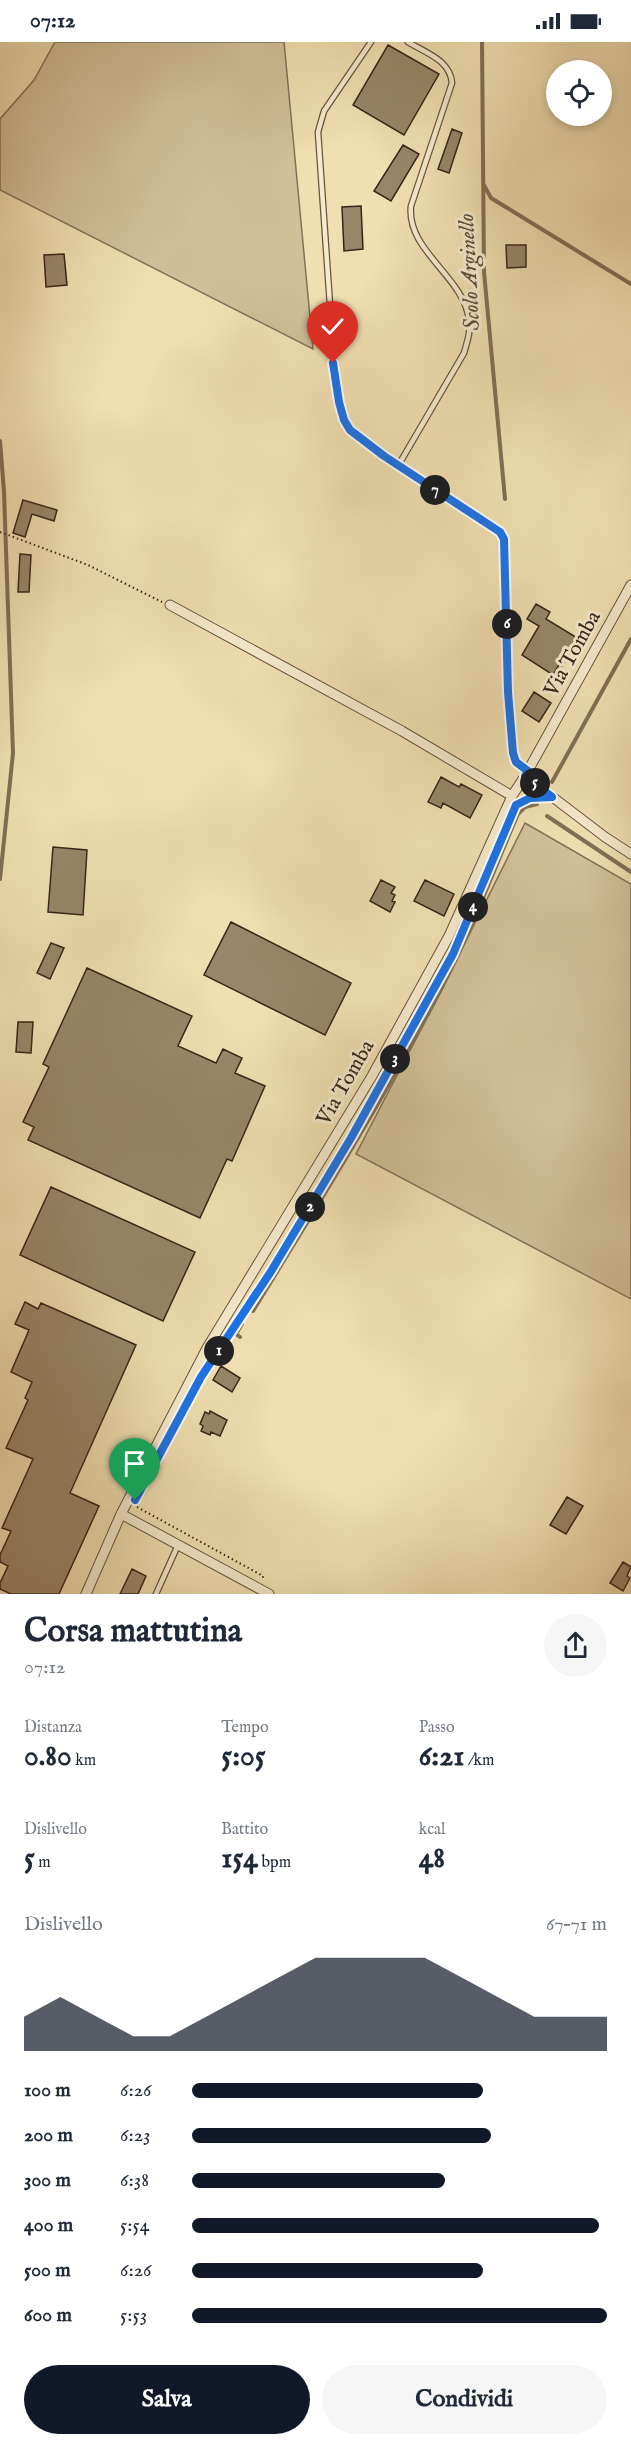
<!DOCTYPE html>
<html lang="it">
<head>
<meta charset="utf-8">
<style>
  :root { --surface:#fff; --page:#f6f6f7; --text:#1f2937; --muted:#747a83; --accent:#111827 }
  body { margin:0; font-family:"IM FELL English",serif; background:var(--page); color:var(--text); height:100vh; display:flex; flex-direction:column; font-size:22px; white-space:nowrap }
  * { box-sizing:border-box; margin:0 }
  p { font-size:20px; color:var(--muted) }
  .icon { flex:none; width:33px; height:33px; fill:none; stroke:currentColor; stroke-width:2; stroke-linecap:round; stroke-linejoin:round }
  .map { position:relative; height:1552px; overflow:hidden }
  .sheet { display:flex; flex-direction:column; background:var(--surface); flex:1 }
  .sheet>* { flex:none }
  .controls { position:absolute; left:546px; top:18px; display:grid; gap:12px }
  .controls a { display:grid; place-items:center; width:66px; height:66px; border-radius:50%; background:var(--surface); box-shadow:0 3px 9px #0003; font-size:30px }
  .pin { position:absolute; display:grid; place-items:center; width:51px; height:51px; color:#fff; margin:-62px -26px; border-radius:50% 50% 50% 0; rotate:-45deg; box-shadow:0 0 6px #0007 }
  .pin .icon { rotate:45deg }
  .km { position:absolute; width:30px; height:30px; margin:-15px; border-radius:50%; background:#222; color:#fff; font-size:16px; line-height:30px; text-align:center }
  .round { display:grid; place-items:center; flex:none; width:63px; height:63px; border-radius:32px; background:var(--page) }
  .overview { display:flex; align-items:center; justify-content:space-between; height:102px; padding:0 24px }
  h1 { font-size:33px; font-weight:700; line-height:45px }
  .figures { display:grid; grid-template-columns:repeat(3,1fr); gap:9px; height:102px; padding:6px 24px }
  .figures div { display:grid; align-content:center }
  .figures b { font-size:30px; font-weight:700 }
  .figures small { font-size:16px; font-weight:400 }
  .figures p { font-size:16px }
  .chart { height:168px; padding:12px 24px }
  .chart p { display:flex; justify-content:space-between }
  .chart svg { width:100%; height:108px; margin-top:6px; fill:var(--accent); opacity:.7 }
  .primary-button { display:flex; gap:12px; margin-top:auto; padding:12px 24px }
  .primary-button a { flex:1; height:69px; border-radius:36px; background:var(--accent); color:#fff; font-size:24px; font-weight:700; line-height:69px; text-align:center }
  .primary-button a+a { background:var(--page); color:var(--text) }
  ul { padding:0 24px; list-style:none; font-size:20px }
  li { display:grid; grid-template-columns:96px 72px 1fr; align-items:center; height:45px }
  li i { height:15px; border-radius:8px; background:var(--accent) }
  .status { display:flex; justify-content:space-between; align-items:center; height:42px; padding:0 30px; background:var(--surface); direction:ltr }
  .status svg { height:16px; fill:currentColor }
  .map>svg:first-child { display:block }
  .green { fill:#d1bf97; stroke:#847258; stroke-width:1.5 }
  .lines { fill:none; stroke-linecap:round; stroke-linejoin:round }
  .stream { stroke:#816f55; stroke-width:4 }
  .building { fill:#988668; stroke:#382518; stroke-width:1.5 }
  .lane-casing { stroke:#66543e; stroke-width:7 }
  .street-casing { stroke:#66543e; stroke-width:11 }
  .path { stroke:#382518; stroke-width:2; stroke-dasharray:1.5 3; stroke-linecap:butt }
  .lane { stroke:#f5eacc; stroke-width:4.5 }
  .street { stroke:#f5eacc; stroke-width:9 }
  .route-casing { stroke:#fff; stroke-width:12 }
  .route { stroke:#1a73e8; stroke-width:8 }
  .labels { text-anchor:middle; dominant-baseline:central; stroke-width:6; stroke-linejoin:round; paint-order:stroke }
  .street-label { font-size:21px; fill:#382518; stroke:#f5eacc }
  .water-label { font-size:22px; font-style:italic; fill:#5c4a36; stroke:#f5eacc }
</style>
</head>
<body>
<div class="status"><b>07:12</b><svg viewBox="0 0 49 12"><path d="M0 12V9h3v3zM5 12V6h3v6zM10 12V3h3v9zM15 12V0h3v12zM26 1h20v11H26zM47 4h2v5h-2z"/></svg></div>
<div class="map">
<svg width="631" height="1552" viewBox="0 0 631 1552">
  <rect width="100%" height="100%" fill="#f0dfb1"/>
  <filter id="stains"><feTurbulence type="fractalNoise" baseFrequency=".00333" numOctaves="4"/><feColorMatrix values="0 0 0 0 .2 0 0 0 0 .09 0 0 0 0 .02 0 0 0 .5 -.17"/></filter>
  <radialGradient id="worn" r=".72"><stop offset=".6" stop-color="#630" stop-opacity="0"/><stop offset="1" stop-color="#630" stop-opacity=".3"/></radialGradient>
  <path class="green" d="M55,0H284L313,307L0,148V77L34,38Z
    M525,781L631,842V1257L356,1112L442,947Z"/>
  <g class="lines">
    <path class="stream" d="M482,0L484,230L505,457
      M484,143L491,156L631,242
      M0,399L4,450L13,711L0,837
      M552,740L631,597
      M547,774L631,830
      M253,1269C318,1163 384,1057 441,947C471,890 493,830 518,772L525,765L537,762
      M240,1295L236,1292L242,1282"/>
  </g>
  <path class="building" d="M388,3L439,32L404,93L353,63Z
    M452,87L462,91L449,131L438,127Z
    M403,103L419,112L391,159L374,149Z
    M361,164L363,207L344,209L342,165Z
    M506,203H526V225L507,226Z
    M64,212L67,243L46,245L44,213Z
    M23,458L57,468L54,479L32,472L25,495L13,491Z
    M20,512L31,513L29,550H18Z
    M536,562L550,570L546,577L579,597L562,624L559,623L553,633L522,613L539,584L527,577Z
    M534,650L551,661L539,680L522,669Z
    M441,735L459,745L461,742L482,753L470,776L443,761L441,766L428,760Z
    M53,805L87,808L83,873L48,870Z
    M381,838L395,845L391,851L395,853L392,859L395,860L390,870L370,859Z
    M425,838L454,852L444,874L414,859Z
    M231,880L351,941L325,993L204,933Z
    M51,901L64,906L50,937L37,931Z
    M87,926L192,974L178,1004L216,1021L223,1007L242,1016L235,1031L265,1044L232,1119L227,1117L200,1176L28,1098L34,1085L23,1080L49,1025L43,1022Z
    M18,980H33L31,1011L16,1010Z
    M51,1145L195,1210L163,1279L20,1213Z
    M25,1260L38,1267L41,1261L136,1303L70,1451L99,1464L59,1552H11L0,1547V1541L8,1524L0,1520V1513L11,1489L2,1486L33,1417L6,1406L28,1358L25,1356L32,1340L11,1330L29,1288L15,1282Z
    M221,1324L240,1336L232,1350L213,1338Z
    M210,1369L227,1378L220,1394L211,1390L210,1393L201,1389L203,1384L200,1382L205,1370L209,1372Z
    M567,1455L583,1464L566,1492L550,1483Z
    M623,1520L631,1525L627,1534L630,1536L623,1549L610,1541Z
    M132,1527L146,1534L138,1552H120Z"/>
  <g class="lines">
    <defs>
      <path id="lane" d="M371,0L324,69L318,90L334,321L344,378L359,396L500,491L504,497L508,650L513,711L516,720L528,729
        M398,424L464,311C467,300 471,290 469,278C464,234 406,209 411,164L452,41C450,18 426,11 408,0
        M156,1552L178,1503"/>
      <path id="street" d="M170,563L402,689L512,754
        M525,734L605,795L631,812
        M121,1472L269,1552
        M86,1552L121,1472L207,1306L372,1034L449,894L512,754L525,734L631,543"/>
    </defs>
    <use href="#lane" class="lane-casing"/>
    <use href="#street" class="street-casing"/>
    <path class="path" d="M0,490L88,523L162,560
      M521,760L536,756
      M215,1315L270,1231L351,1096L455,906
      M137,1465L263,1534V1537"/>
    <use href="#lane" class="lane"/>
    <use href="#street" class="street"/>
  </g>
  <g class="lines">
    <defs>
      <path id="route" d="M135,1458L201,1335L270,1231L351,1096L453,912L516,763L530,756L552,755L525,734L528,729L516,720L513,711L508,650L504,497L500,490L384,414L350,388L344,378L339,360L333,321"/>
    </defs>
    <use href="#route" class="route-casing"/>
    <use href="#route" class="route"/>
  </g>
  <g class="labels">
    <g class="street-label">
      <text transform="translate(573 612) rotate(-61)">Via Tomba</text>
      <text transform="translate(346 1041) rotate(-60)">Via Tomba</text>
    </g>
    <g class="water-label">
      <text transform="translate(470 230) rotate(-93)">Scolo Arginello</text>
    </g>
  </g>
  <rect width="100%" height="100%" filter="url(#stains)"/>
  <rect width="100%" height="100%" fill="url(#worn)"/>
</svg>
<div class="controls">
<a><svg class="icon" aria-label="locate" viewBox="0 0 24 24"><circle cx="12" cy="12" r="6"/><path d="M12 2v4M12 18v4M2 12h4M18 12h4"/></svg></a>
</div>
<div class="pin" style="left:135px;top:1458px;background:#1e9e55"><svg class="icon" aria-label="arrive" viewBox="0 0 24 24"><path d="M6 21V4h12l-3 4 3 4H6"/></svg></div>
<div class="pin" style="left:333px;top:321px;background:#d93025"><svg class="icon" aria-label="check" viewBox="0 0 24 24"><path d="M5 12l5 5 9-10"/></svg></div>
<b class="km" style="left:219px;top:1309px">1</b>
<b class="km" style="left:310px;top:1165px">2</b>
<b class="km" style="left:395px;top:1017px">3</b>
<b class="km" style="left:473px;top:865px">4</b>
<b class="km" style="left:535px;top:741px">5</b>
<b class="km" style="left:507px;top:582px">6</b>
<b class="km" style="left:435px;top:448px">7</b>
</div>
<section class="sheet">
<div class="overview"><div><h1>Corsa mattutina</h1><p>07:12</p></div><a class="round"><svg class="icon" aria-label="share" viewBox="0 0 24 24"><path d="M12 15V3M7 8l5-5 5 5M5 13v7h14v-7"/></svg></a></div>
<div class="figures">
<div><p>Distanza</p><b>0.80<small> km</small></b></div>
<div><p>Tempo</p><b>5:05</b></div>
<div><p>Passo</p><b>6:21<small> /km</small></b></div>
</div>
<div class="figures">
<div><p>Dislivello</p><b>5<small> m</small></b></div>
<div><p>Battito</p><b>154<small> bpm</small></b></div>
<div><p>kcal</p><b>48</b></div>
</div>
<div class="chart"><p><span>Dislivello</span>67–71 m</p>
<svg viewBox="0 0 160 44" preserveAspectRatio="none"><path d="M0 44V30L10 22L20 30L30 38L40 38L50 30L60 22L70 14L80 6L90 6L100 6L110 6L120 14L130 22L140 30L150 30L160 30V44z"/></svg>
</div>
<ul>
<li><b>100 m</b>6:26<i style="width:70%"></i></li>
<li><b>200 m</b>6:23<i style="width:72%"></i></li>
<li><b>300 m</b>6:38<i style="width:61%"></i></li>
<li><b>400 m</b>5:54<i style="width:98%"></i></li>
<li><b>500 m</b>6:26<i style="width:70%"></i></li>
<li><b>600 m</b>5:53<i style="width:100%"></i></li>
</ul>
<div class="primary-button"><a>Salva</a><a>Condividi</a></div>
</section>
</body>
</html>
